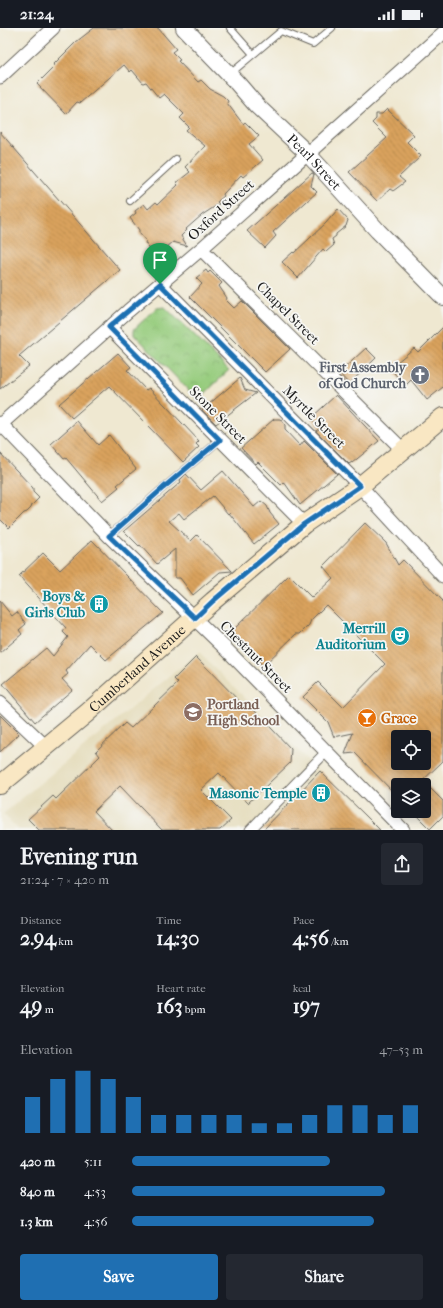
<!DOCTYPE html>
<html lang="en">
<head>
<meta charset="utf-8">
<style>
  :root { --surface:#171b24; --page:#242831; --text:#f1f3f6; --muted:#9ea1a6; --accent:#1f6fb2 }
  body { margin:0; font-family:"IM FELL French Canon",serif; background:var(--page); color:var(--text); height:100vh; display:flex; flex-direction:column; font-size:15px; white-space:nowrap }
  * { box-sizing:border-box; margin:0 }
  p { font-size:13px; color:var(--muted) }
  .icon { flex:none; width:22px; height:22px; fill:none; stroke:currentColor; stroke-width:2; stroke-linecap:round; stroke-linejoin:round }
  .map { position:relative; height:802px; overflow:hidden }
  .drawer { display:flex; flex-direction:column; background:var(--surface); flex:1 }
  .drawer>* { flex:none }
  .tools { position:absolute; left:391px; top:702px; display:grid; gap:8px }
  .tools a { display:grid; place-items:center; width:40px; height:40px; border-radius:4px; background:var(--surface); box-shadow:0 2px 10px #0003; font-size:20px }
  .pin { position:absolute; display:grid; place-items:center; width:34px; height:34px; color:#fff; margin:-41px -17px; border-radius:50% 50% 50% 0; rotate:-45deg; box-shadow:0 0 4px #0007 }
  .pin .icon { rotate:45deg }
  .round { display:grid; place-items:center; flex:none; width:42px; height:42px; border-radius:4px; background:var(--page) }
  .headline { display:flex; align-items:center; justify-content:space-between; height:68px; padding:0 20px }
  h1 { font-size:22px; font-weight:700; line-height:30px }
  .metrics { display:grid; grid-template-columns:repeat(3,1fr); gap:6px; height:68px; padding:4px 20px }
  .metrics div { display:grid; align-content:center }
  .metrics b { font-size:20px; font-weight:700 }
  .metrics small { font-size:11px; font-weight:400 }
  .metrics p { font-size:11px }
  .chart { height:112px; padding:8px 20px }
  .chart p { display:flex; justify-content:space-between }
  .chart svg { width:100%; height:72px; margin-top:4px; stroke:var(--accent); stroke-width:6 }
  .primary-button { display:flex; gap:8px; margin-top:auto; padding:8px 20px }
  .primary-button a { flex:1; height:46px; border-radius:4px; background:var(--accent); color:#fff; font-size:16px; font-weight:700; line-height:46px; text-align:center }
  .primary-button a+a { background:var(--page); color:var(--text) }
  ul { padding:0 20px; list-style:none; font-size:13px }
  li { display:grid; grid-template-columns:64px 48px 1fr; align-items:center; height:30px }
  li i { height:10px; border-radius:5px; background:var(--accent) }
  .status { display:flex; justify-content:space-between; align-items:center; height:28px; padding:0 20px; background:var(--surface); direction:ltr }
  .status svg { height:11px; fill:currentColor }
  .map>svg:first-child { display:block }
  .built { fill:#e4dbba }
  .park { fill:url(#park-crowns); stroke:#59744c }
  .building { fill:url(#building-back-hatch); fill-rule:evenodd }
  .lines { fill:none; stroke-linecap:round; stroke-linejoin:round }
  .service-casing { stroke:#66635b; stroke-width:8 }
  .pedestrian-casing { stroke:#66635b; stroke-width:11 }
  .minor-casing { stroke:#66635b; stroke-width:15 }
  .tertiary-casing { stroke:#66635b; stroke-width:18 }
  .secondary-casing { stroke:#66635b; stroke-width:20 }
  .service { stroke:#fff; stroke-width:6 }
  .pedestrian { stroke:#fff; stroke-width:9 }
  .minor { stroke:#fff; stroke-width:13 }
  .tertiary { stroke:#fff; stroke-width:16 }
  .secondary { stroke:#f9e7c3; stroke-width:18 }
  .route-casing { stroke:#fff; stroke-width:8 }
  .route { stroke:#1f6fb2; stroke-width:5 }
  .labels { text-anchor:middle; dominant-baseline:central; stroke-width:3.5; stroke-linejoin:round; paint-order:stroke }
  .street-label { font-size:14px; fill:#1c1c1c; stroke:#f6f6f2 }
  .worship-label { font-size:14px; font-weight:bold; fill:#5b616d; stroke:#f6f6f2; text-anchor:end }
  .culture-label { font-size:14px; font-weight:bold; fill:#0d838f; stroke:#f6f6f2; text-anchor:end }
  .education-label { font-size:14px; font-weight:bold; fill:#785e54; stroke:#f6f6f2; text-anchor:start }
  .food-label { font-size:14px; font-weight:bold; fill:#c56008; stroke:#f6f6f2; text-anchor:start }
</style>
</head>
<body>
<div class="status"><b>21:24</b><svg viewBox="0 0 49 12"><path d="M0 12V9h3v3zM5 12V6h3v6zM10 12V3h3v9zM15 12V0h3v12zM26 1h20v11H26zM47 4h2v5h-2z"/></svg></div>
<div class="map">
<svg width="443" height="802" viewBox="0 0 443 802">
  <defs>
    <pattern id="park-crowns" width="20" height="18" patternUnits="userSpaceOnUse"><rect width="20" height="18" fill="#96cc7d"/><path d="M2 6a3 3 0 1 1 6 0M12 15a3 3 0 1 1 6 0" fill="none" stroke="#81af6b"/></pattern>
    <pattern id="building-back-hatch" width="6" height="6" patternUnits="userSpaceOnUse"><rect width="6" height="6" fill="#daa35d"/><path d="M-1 5l2 2M0 0l6 6M5-1l2 2" fill="none" stroke="#b0844c"/></pattern>
  </defs>
  <rect width="100%" height="100%" fill="#f6f6f2"/>
  <filter id="ink" filterUnits="userSpaceOnUse"><feTurbulence type="fractalNoise" baseFrequency=".025" numOctaves="2"/><feDisplacementMap in="SourceGraphic" scale="8" xChannelSelector="R" yChannelSelector="G"/><feConvolveMatrix kernelMatrix="1 2 1 2 8 2 1 2 1" color-interpolation-filters="sRGB"/></filter>
  <filter id="wash" filterUnits="userSpaceOnUse"><feTurbulence type="fractalNoise" baseFrequency=".012" numOctaves="4" result="noise"/><feDisplacementMap in="SourceGraphic" scale="16" xChannelSelector="R" yChannelSelector="G"/><feGaussianBlur stdDeviation="0.9" result="paint"/><feColorMatrix in="noise" values="0 0 0 0 0 0 0 0 0 0 0 0 0 0 0 0 0 1.4 0 .05"/><feComposite in="paint" operator="in"/></filter>
  <g filter="url(#wash)">
    <rect width="100%" height="100%" fill="#efe8d1"/>
    <path class="built" d="M199,624L320,745L262,802H19L3,786Z"/>
    <path class="park" d="M165,279L229,342L198,372L134,306V301L157,280Z"/>
    <g id="blocks">
      <path class="building" d="M94,0H158L176,21L172,24L180,32L178,33L198,54L201,52L210,61L223,68L228,73L227,75L243,96L245,94L259,108L249,116L263,132L243,149L241,147L223,166L224,168L217,174L219,176L202,187L186,201L187,202L181,208L187,218L173,214L167,219L163,220L155,228L145,215L146,213L139,205V202L130,190L136,185L135,183L144,176L148,181L156,174L158,176L178,157L176,155L190,144L185,139L205,118L186,102L189,99L180,90L184,86L164,66L159,70L146,54L143,55L132,42L130,44L124,37L80,75L77,74L66,86L37,56L55,38L53,37L76,14Z
        M387,81L414,107L407,114L421,128L399,149L405,154L393,163L390,161L377,173L349,144L387,110L372,95L376,91V86H382Z
        M0,104L120,242L19,328L29,338L0,361Z
        M312,145L314,146L311,158L317,164L273,204L276,208L265,220L247,203Z
        M338,181L348,192L346,198L336,206V208L332,211L334,217L326,224L323,221L298,250L282,234L293,224L294,225L326,195Z
        M206,242L208,245L210,243L222,255L219,258L227,270L226,272L234,280L242,273L290,321L265,344L190,269L202,256L196,250Z
        M443,299V359L427,372L411,352L406,357L400,349L399,351L390,340L414,320L418,324Z
        M366,320L376,330L349,356L339,345Z
        M118,325L131,339L127,342L146,362L149,360L199,413L196,416L199,419L183,434L109,358L72,390L59,376Z
        M240,350L245,362L256,365L216,396L202,382Z
        M336,367L379,413L352,435V434L349,436L316,403L320,400L311,390Z
        M274,391H280L285,397V402L300,418L304,413L337,446L300,477L284,454L281,457L258,434L256,436L241,420Z
        M77,393L98,417L109,407L136,441L117,457L119,459L102,473L66,430L64,431L51,416Z
        M0,425L33,460V464L39,470L32,477L31,480L27,484L24,485L9,500L0,491Z
        M223,443L254,479L261,473L267,478L270,485L279,496L254,516L229,485L228,486L213,468L184,491L179,485L169,493L191,513L197,507L232,543L220,544L193,567L180,550H175V521L157,536L140,517L139,518L124,503L181,454L180,452L186,446L201,462Z
        M365,495L386,515L398,537L403,532L443,573V733L418,757H398V769L355,725L345,726L353,705L334,709L328,694L303,669L318,654L343,679L385,636L326,577L311,592L309,597L300,606H296L263,638L231,604L289,547L312,570L333,550L323,538ZM398,709H424V735H398Z
        M92,512L163,585L106,632L90,616L66,643L68,646L62,651L72,662L35,694L3,656L46,620L53,628L68,609L63,604L66,600L19,548L43,525L60,542Z
        M0,573L12,588L17,584L26,596L19,602L22,606L0,625Z
        M196,629L248,682L251,679L291,721L290,735L248,775L219,745L201,762L231,792L220,802H162L120,758L94,783L112,802H39L28,791L53,768L56,771L100,728L96,723L125,695L131,700L178,655L174,651Z
        M0,687L19,706L0,724Z
        M320,743L366,788L380,802H263Z
        M424,754L443,773V788L430,801L412,783H424Z"/>
    </g>
  </g>
  <g filter="url(#ink)">
    <use href="#blocks" fill-opacity="0" stroke="#66635b" stroke-width="1"/>
    <g class="lines">
      <defs>
        <path id="service" d="M230,0L253,26
          M230,46L281,3L313,16L332,0
          M130,173L176,131
          M109,508L163,460L220,412"/>
        <path id="pedestrian" d="M250,802L327,723"/>
        <path id="minor" d="M0,49L53,0
          M201,221L404,423
          M160,256L360,458L443,548
          M109,299L304,496
          M0,395L109,508L226,621L403,802
          M0,397L128,283L201,221L443,5
          M0,675L46,719"/>
        <g id="tertiary">
          <path id="s1" d="M184,0L238,56L257,78L308,126L378,203L443,269"/>
        </g>
        <g id="secondary">
          <path id="s2" d="M0,757L87,685L213,573L304,496L360,458L443,389"/>
        </g>
      </defs>
      <use href="#service" class="service-casing"/>
      <use href="#pedestrian" class="pedestrian-casing"/>
      <use href="#minor" class="minor-casing"/>
      <use href="#tertiary" class="tertiary-casing"/>
      <use href="#secondary" class="secondary-casing"/>
      <use href="#service" class="service"/>
      <use href="#pedestrian" class="pedestrian"/>
      <use href="#minor" class="minor"/>
      <use href="#tertiary" class="tertiary"/>
      <use href="#secondary" class="secondary"/>
    </g>
  </g>
  <g class="lines" filter="url(#ink)">
    <defs>
      <path id="route" d="M160,256L360,458L304,496L213,573L195,590L109,508L163,460L220,412L109,299Z"/>
    </defs>
    <use href="#route" class="route-casing"/>
    <use href="#route" class="route"/>
  </g>
  <defs>
    <symbol id="church-disc" viewBox="-11 -11 22 22"><circle r="9.5" fill="#6b7280" stroke="#f6f6f2"/><path d="M-1.2-6h2.4v3.5h3.3v2.4h-3.3V6h-2.4V-.1h-3.3v-2.4h3.3Z" fill="#fff"/></symbol>
    <symbol id="building-disc" viewBox="-11 -11 22 22"><circle r="9.5" fill="#0f9aa8" stroke="#f6f6f2"/><path d="M-4-6H4V6H1V3H-1V6H-4ZM-2.5-4.3h1.7v1.8h-1.7ZM.8-4.3h1.7v1.8H.8ZM-2.5-1h1.7V.8h-1.7ZM.8-1h1.7V.8H.8Z" fill="#fff"/></symbol>
    <symbol id="theatre-disc" viewBox="-11 -11 22 22"><circle r="9.5" fill="#0f9aa8" stroke="#f6f6f2"/><path d="M-5-5.5Q0-4 5-5.5V0Q5 5 0 6Q-5 5-5 0ZM-3.3-2.5H-1v1.5H-3.3ZM1-2.5H3.3v1.5H1ZM-2.8 1Q0 5.5 2.8 1Z" fill="#fff"/></symbol>
    <symbol id="school-disc" viewBox="-11 -11 22 22"><circle r="9.5" fill="#8d6e63" stroke="#f6f6f2"/><path d="M0-5L7-2L0 1L-7-2ZM-4 1L0 2.5L4 1V4Q0 6-4 4Z" fill="#fff"/></symbol>
    <symbol id="bar-disc" viewBox="-11 -11 22 22"><circle r="9.5" fill="#e8710a" stroke="#f6f6f2"/><path d="M-6-5H6L.8 .8V4.5H3.5V6h-7V4.5H-.8V.8Z" fill="#fff"/></symbol>
  </defs>
  <g fill-rule="evenodd">
    <use href="#church-disc" x="409" y="336" width="22" height="22"/>
    <use href="#building-disc" x="88" y="565" width="22" height="22"/>
    <use href="#theatre-disc" x="389" y="597" width="22" height="22"/>
    <use href="#school-disc" x="182" y="673" width="22" height="22"/>
    <use href="#bar-disc" x="356" y="679" width="22" height="22"/>
    <use href="#building-disc" x="310" y="754" width="22" height="22"/>
  </g>
  <g class="labels">
    <g class="street-label">
      <text stroke="none"><textPath href="#s1" startOffset="187">Pearl Street</textPath></text>
      <text transform="translate(221 182) rotate(-42)">Oxford Street</text>
      <text transform="translate(288 285) rotate(45)">Chapel Street</text>
      <text transform="translate(218 387) rotate(45)">Stone Street</text>
      <text transform="translate(314 389) rotate(45)">Myrtle Street</text>
      <text transform="translate(256 629) rotate(45)">Chestnut Street</text>
      <text stroke="none"><textPath href="#s2" startOffset="180">Cumberland Avenue</textPath></text>
    </g>
    <g class="worship-label">
      <text x="406" y="339">First Assembly<tspan x="406" dy="16">of God Church</tspan></text>
    </g>
    <g class="culture-label">
      <text x="85" y="568">Boys &amp;<tspan x="85" dy="16">Girls Club</tspan></text>
      <text x="386" y="600">Merrill<tspan x="386" dy="16">Auditorium</tspan></text>
      <text x="307" y="765">Masonic Temple</text>
    </g>
    <g class="education-label">
      <text x="207" y="676">Portland<tspan x="207" dy="16">High School</tspan></text>
    </g>
    <g class="food-label">
      <text x="381" y="690">Grace</text>
    </g>
  </g>
</svg>
<div class="tools">
<a><svg class="icon" aria-label="locate" viewBox="0 0 24 24"><circle cx="12" cy="12" r="6"/><path d="M12 2v4M12 18v4M2 12h4M18 12h4"/></svg></a>
<a><svg class="icon" aria-label="layers" viewBox="0 0 24 24"><path d="M12 4l9 5-9 5-9-5zM3 14l9 5 9-5"/></svg></a>
</div>
<div class="pin" style="left:160px;top:256px;background:#1e9e55"><svg class="icon" aria-label="arrive" viewBox="0 0 24 24"><path d="M6 21V4h12l-3 4 3 4H6"/></svg></div>
</div>
<section class="drawer">
<div class="headline"><div><h1>Evening run</h1><p>21:24 · 7 × 420 m</p></div><a class="round"><svg class="icon" aria-label="share" viewBox="0 0 24 24"><path d="M12 15V3M7 8l5-5 5 5M5 13v7h14v-7"/></svg></a></div>
<div class="metrics">
<div><p>Distance</p><b>2.94<small> km</small></b></div>
<div><p>Time</p><b>14:30</b></div>
<div><p>Pace</p><b>4:56<small> /km</small></b></div>
</div>
<div class="metrics">
<div><p>Elevation</p><b>49<small> m</small></b></div>
<div><p>Heart rate</p><b>163<small> bpm</small></b></div>
<div><p>kcal</p><b>197</b></div>
</div>
<div class="chart"><p><span>Elevation</span>47–53 m</p>
<svg viewBox="0 0 160 44" preserveAspectRatio="none"><path d="M5 44V22M15 44V11M25 44V6M35 44V11M45 44V22M55 44V33M65 44V33M75 44V33M85 44V33M95 44V38M105 44V38M115 44V33M125 44V27M135 44V27M145 44V33M155 44V27"/></svg>
</div>
<ul>
<li><b>420 m</b>5:11<i style="width:68%"></i></li>
<li><b>840 m</b>4:53<i style="width:87%"></i></li>
<li><b>1.3 km</b>4:56<i style="width:83%"></i></li>
</ul>
<div class="primary-button"><a>Save</a><a>Share</a></div>
</section>
</body>
</html>
